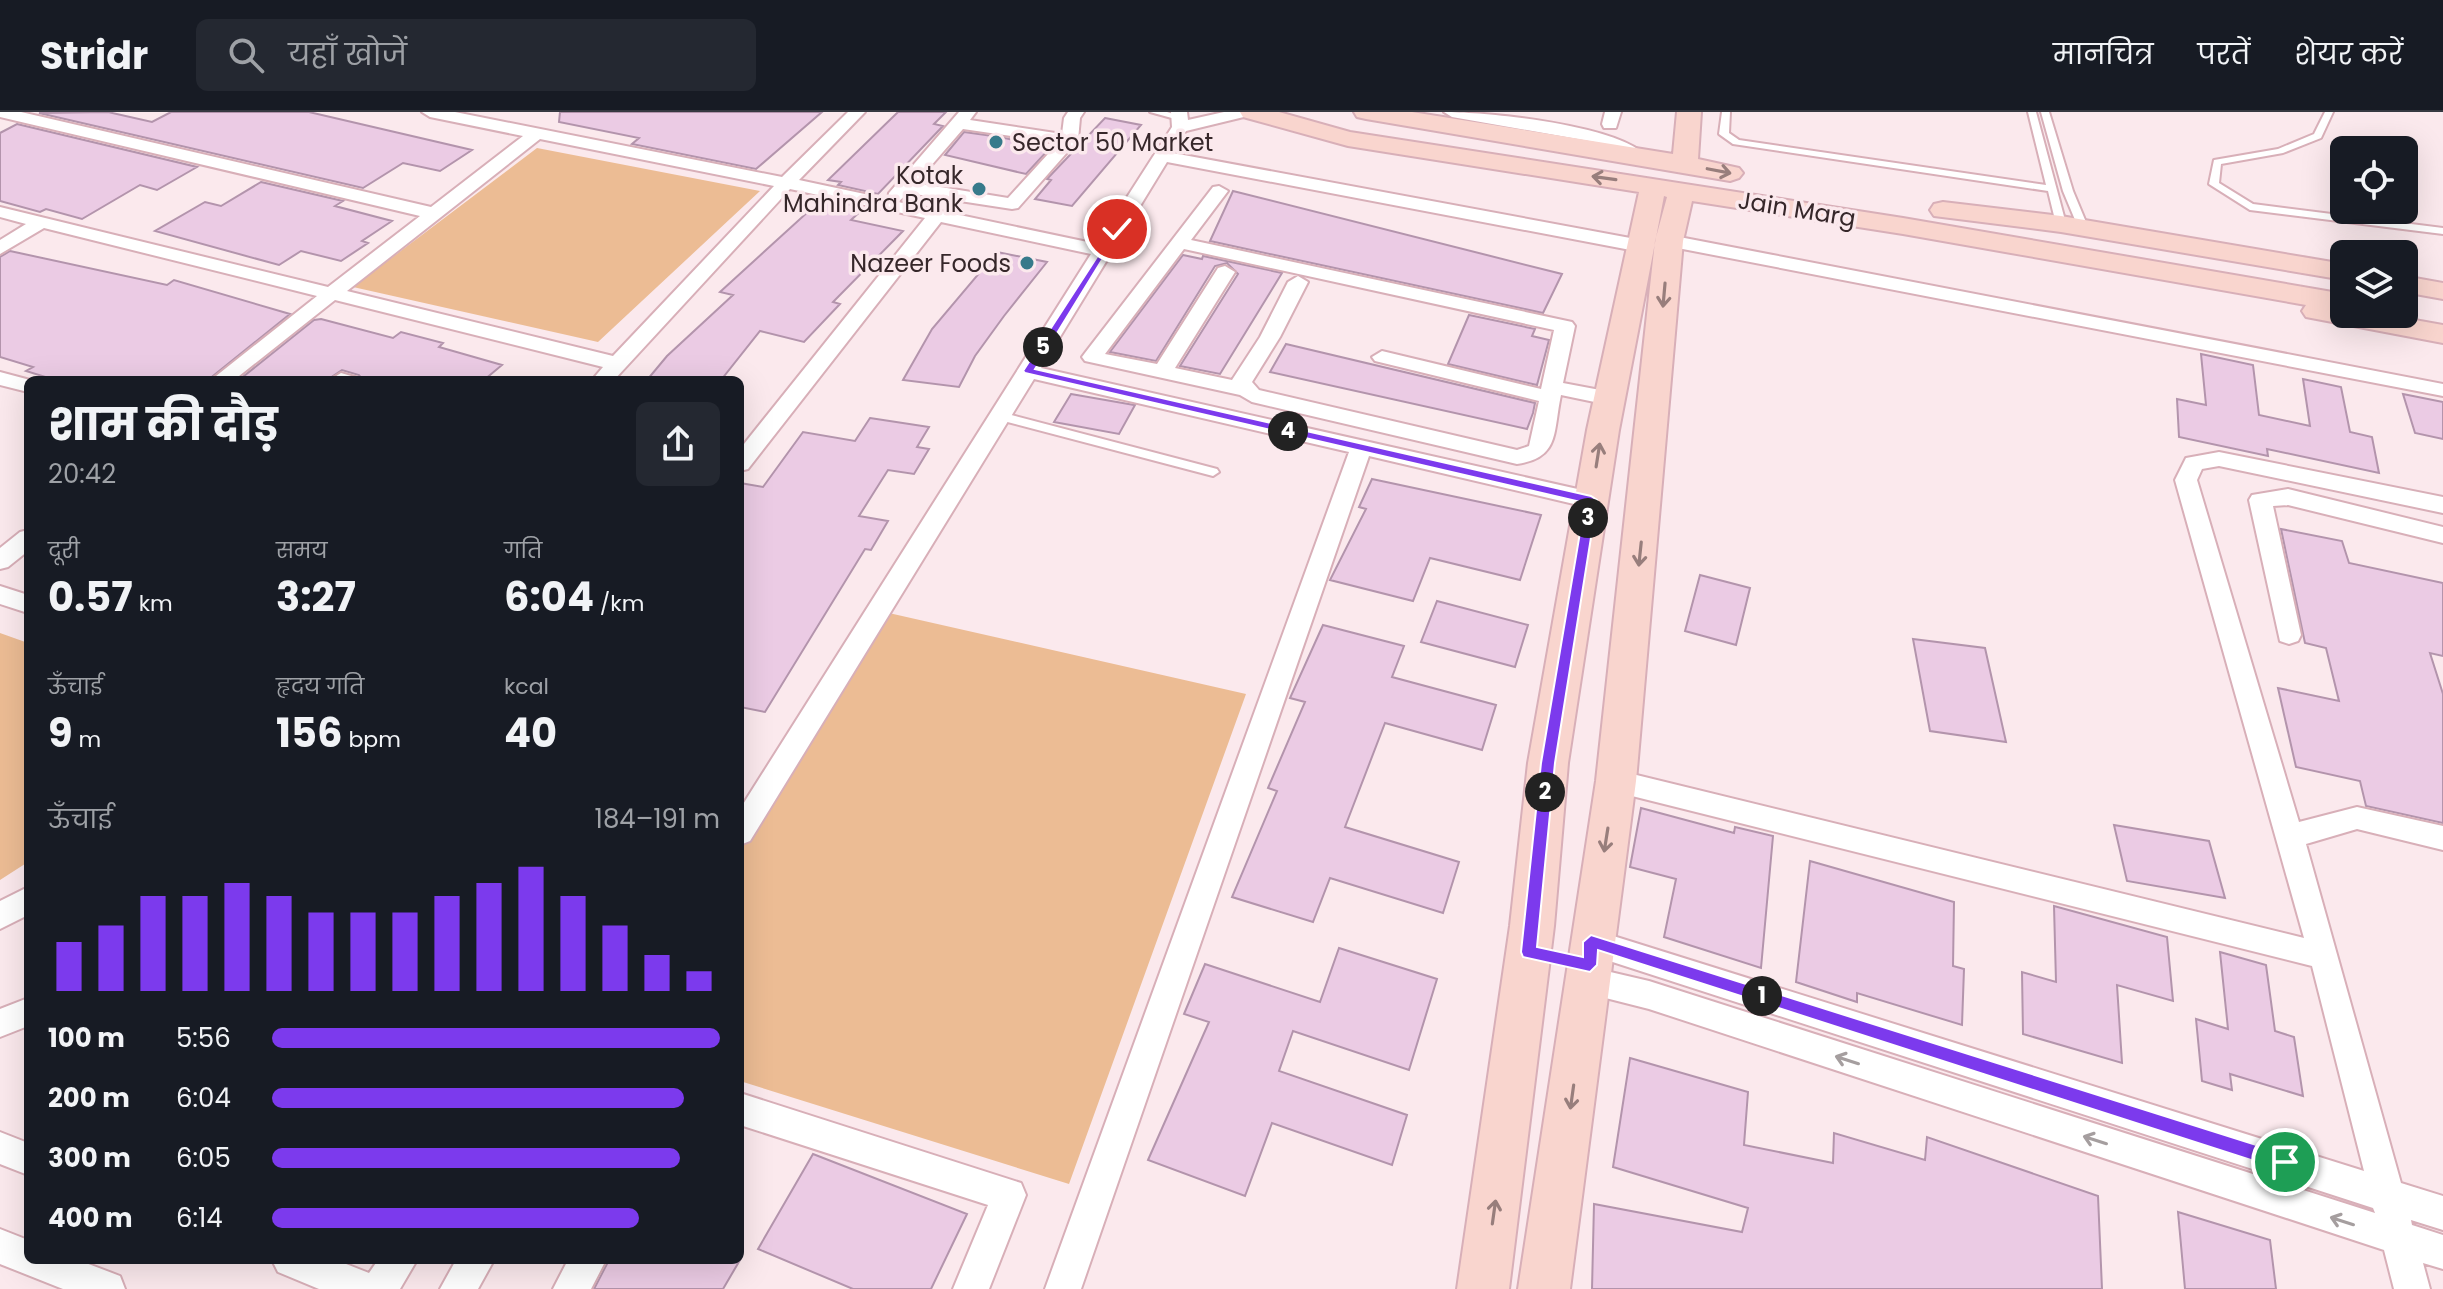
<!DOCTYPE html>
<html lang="hi">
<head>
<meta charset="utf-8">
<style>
  :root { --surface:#171b24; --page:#242831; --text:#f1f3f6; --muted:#9ea1a6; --line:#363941; --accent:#7c3aed }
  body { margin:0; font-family:Poppins,"Noto Sans Devanagari",sans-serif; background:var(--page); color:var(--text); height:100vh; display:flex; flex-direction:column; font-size:30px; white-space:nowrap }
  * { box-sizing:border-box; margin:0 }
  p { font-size:26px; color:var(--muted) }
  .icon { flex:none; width:44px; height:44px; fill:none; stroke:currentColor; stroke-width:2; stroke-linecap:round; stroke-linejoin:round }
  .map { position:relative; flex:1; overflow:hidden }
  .side { position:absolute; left:24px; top:264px; width:720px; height:888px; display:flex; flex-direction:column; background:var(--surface); border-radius:12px; box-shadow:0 8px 32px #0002 }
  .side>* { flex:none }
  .tools { position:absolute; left:2330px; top:24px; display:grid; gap:16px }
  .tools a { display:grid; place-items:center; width:88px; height:88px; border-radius:12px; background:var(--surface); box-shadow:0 8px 32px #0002; font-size:40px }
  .pin { position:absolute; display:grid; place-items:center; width:68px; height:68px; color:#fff; margin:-34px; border:4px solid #fff; border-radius:50%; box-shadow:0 2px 8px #0007 }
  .km { position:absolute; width:40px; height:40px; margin:-20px; border-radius:50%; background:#222; color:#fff; font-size:22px; line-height:40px; text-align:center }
  .round { display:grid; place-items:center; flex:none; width:84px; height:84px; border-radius:12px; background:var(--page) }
  .overview { display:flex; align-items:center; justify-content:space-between; height:136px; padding:0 24px }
  h1 { font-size:44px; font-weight:700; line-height:60px }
  .metrics { display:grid; grid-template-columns:repeat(3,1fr); gap:12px; height:136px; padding:8px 24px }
  .metrics div { display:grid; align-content:center }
  .metrics b { font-size:40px; font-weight:700 }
  .metrics small { font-size:22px; font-weight:400 }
  .metrics p { font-size:22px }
  .chart { height:224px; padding:16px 24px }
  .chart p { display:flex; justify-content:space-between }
  .chart svg { width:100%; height:144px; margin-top:8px; stroke:var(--accent); stroke-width:6 }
  ul { padding:0 24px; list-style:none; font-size:26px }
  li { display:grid; grid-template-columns:128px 96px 1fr; align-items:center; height:60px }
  li i { height:20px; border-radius:10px; background:var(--accent) }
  header { display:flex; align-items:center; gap:48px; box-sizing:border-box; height:112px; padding:0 40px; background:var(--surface); border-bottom:2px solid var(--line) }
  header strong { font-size:38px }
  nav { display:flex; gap:44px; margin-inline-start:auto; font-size:28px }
  .search { width:560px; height:72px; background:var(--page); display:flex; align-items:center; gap:20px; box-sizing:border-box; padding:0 28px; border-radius:12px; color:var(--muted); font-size:30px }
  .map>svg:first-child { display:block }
  .green { fill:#ecbc94 }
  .building { fill:#ebcbe4; stroke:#b394ac; stroke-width:2 }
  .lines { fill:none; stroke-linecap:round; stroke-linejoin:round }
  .lane-casing { stroke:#d8afb8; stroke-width:4 }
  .street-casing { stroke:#d8afb8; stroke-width:4 }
  .secondary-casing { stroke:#d8afb8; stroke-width:4 }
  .lane { fill:#fff; fill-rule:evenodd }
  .street { fill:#fff; fill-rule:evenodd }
  .secondary { fill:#f9d5ce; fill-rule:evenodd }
  .oneway { stroke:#987e7c }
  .oneway2 { stroke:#a59e9f }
  .route { fill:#7c3aed; stroke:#fff; stroke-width:2 }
  .poi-dot { fill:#377a8b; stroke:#fbe9ed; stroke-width:3 }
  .labels { text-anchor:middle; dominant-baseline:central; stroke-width:7; stroke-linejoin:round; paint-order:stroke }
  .far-poi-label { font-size:24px; fill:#36272a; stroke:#fbe9ed; text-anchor:end }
  .far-street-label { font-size:24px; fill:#36272a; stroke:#fbe9ed }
</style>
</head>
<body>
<header>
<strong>Stridr</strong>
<div class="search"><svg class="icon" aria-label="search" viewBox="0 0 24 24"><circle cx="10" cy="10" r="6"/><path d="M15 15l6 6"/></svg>यहाँ खोजें</div>
<nav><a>मानचित्र</a><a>परतें</a><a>शेयर करें</a></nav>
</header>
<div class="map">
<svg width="2443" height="1177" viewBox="0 0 2443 1177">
  <rect width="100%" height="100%" fill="#fbe9ed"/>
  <path class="green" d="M537,36L760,79L598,230L353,175Z
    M880,499L1246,582L1069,1072L740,969V722Z
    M0,521L28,531V750L0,768Z"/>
  <path class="building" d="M108,0L152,10L171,0H309L472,38L440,59L403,51L363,76L39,1Z
    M560,0H822L756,57L632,32L639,26L559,10Z
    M898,0H946L934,12L943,14L878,82L838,73L841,70L828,68Z
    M1105,6L1141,13L1072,94L1035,87L1051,68L1047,67Z
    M17,12L197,55L157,78L140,73L82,107L46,97L40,100L0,89V21Z
    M964,20L1000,25L1050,36L1026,62L945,43Z
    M261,70L343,89L335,94L392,109L362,129L368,131L341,149L301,139L279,153L155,119L205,90L221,94Z
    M1233,79L1562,162L1543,201L1210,129Z
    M822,87L864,96L851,108L903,119L833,190L840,192L804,230L760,219L721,268H647L667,244L733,183L720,180Z
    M10,139L167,173L174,168L290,202L208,268H55L26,259L33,255L0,245V145Z
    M997,140L1047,150L1004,204L975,244L959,275L903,268L932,217Z
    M1183,143L1202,147L1203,144L1282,161L1220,262L1180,254L1238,162L1227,151L1215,154L1156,249L1110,240Z
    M1469,203L1535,217L1532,224L1549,228L1537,273L1448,252Z
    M321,207L393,226L401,220L443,231L439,235L502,253L484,268H363L359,263L342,258L327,268H239L314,208Z
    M1286,232L1535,291L1533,301L1527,317L1270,260Z
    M2201,242L2253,253L2259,303L2310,314L2303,267L2341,275L2350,320L2372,325L2379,361L2267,337L2268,344L2179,325L2177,287L2206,293Z
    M1071,282L1134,293H1135L1119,322L1054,310Z
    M2403,282L2443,290V327L2415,321Z
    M870,306L929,315L917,335L929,337L914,362L888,358L859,404L888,409L871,438L865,437L765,600L740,595V371L763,375L803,320L855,329Z
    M1372,367L1541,403L1520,468L1430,446L1413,489L1330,468L1366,397L1359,395Z
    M2281,417L2342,429L2349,451L2443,471V544L2430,541L2443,582V711L2366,694L2360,669L2296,655L2278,576L2339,589L2326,536L2305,531Z
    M1700,463L1750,476L1736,533L1685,519Z
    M1437,489L1528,513L1515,555L1421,530Z
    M1323,513L1404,534L1392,565L1496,593L1482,638L1385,611L1345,715L1459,750L1443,801L1330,766L1313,810L1232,785L1277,679L1268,676L1305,590L1290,586Z
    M1913,527L1985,536L2006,630L1930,619Z
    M1641,696L1734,721L1735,715L1773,724L1761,856L1664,825L1676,767L1630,755Z
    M2114,713L2209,729L2225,786L2127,769Z
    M1810,749L1954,790L1953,854L1964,857L1962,913L1857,881V890L1796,870Z
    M2054,794L2167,825L2173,889L2117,873L2122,951L2023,922L2022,860L2056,870Z
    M1339,836L1437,867L1409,958L1293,919L1279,959L1407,1003L1392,1053L1272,1011L1245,1084L1148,1048L1209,910L1184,902L1205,852L1320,890Z
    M2220,840L2266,853L2275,919L2294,925L2303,984L2230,962L2232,978L2202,969L2196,907L2228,917Z
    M1630,946L1748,980L1744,1033L1833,1051L1834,1021L1925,1048L1927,1025L2098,1084L2102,1177H1592L1594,1092L1742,1120L1748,1096L1613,1055Z
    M813,1042L967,1102L931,1177H853L758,1137Z
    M2178,1100L2270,1128L2276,1177H2185Z
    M609,1148H740L723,1177H594Z"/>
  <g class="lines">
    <defs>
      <path id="lane" d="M1150,0H1167L1183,5L1179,8Z
        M1722,0H1730L1729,21L1739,28L2046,73L2028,0H2036L2066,112L2061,115L2056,112L2048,79L1733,32L1719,22Z
        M2041,0H2049L2073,79L2088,115L2086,117L2078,115L2063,79Z
        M2325,0H2333L2321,26L2283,41L2221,52L2219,71L2253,92L2443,116V122L2250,98L2209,72L2214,48L2278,37L2314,22Z
        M341,261L358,266L360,268H330Z
        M1000,300L1217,357L1219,360L1213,364L996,307V301Z"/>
      <path id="street" d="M0,0H21L431,95L523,24L430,5L422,0H455L782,65L848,0H865L799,68L888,87L889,81L959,0H976L970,8L1062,22L1064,6L1068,0H1084L1080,6L1078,28L1018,96L1012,97L908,81L898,90L1097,132L1172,15L1171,0H1187L1188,8L1224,0H1254L1252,3L1186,19L1173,41L1641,128L1650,134L1641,140L1167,50L1041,256L1591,380L1599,383L1602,388L1599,393L1591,396L1369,344L1081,1177H1045L1349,340L1034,267L750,729L740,733V697L1091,142L941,110L748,357L740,359V337L925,106L790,77L614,268H592L603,255L335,188L234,268H211L317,184L44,116L0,142V128L26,112L0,105V95L328,175L420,104L0,5ZM963,17L1058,31L1008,86L916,71ZM540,27L774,74L613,244L347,179Z
        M1444,0C1487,0 1618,13 1646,44L1637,49L1606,32L1452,5Z
        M1605,0H1621L1616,16H1604L1602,12Z
        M1219,74L1228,79L1191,128L1572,210L1575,214L1563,271L1616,281L1620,286L1609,293L1561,283C1553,320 1560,346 1517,352L1252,290L1240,283L1085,249L1082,245L1085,241L1213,75ZM1184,137L1554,218L1541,277L1382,239L1372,245L1375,249L1539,289L1529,334L1517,338L1259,278L1252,270L1280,225L1308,170L1298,164L1288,170L1260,225L1232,268L1175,256L1235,160L1225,154L1218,156L1157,252L1105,242Z
        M1669,123L2443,272V284L1662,133L1660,129Z
        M0,260L30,268L28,280L0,273Z
        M2219,340L2443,385V401L2219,354L2202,357L2197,368L2299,710L2357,695L2443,714V738L2357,717L2306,732L2401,1071L2443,1084V1118L2411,1108L2412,1113L2443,1123V1157L2423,1151L2430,1177H2394L2384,1138L1649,897L1578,879L1574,869L1578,859L1589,855L1649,869L2375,1101L2373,1096L1591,843L1580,839L1576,830L1580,821L1591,817L2364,1059L2312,854L1616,680L1606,677L1602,669L1606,661L1616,658L2304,826L2175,368L2186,346Z
        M2288,377L2443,415V431L2288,393L2273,394L2301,523L2298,529L2289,532L2280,529L2249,388L2252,383Z
        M28,418V439L8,455L0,457V436L20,420Z
        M0,474L28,483V501L0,492Z
        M28,775V803L0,817V789Z
        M28,886V914L0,925V897Z
        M740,981L1021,1071L1026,1083L989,1177H953L988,1093L740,1013Z
        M0,1020L28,1031V1063L0,1052Z
        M0,1117L28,1128V1148H78L120,1164L125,1177H63L0,1152Z
        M272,1148H336L369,1161L378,1148H417L400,1177H319L278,1160Z
        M456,1148H494L478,1177H440Z
        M568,1148H606L591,1177H553Z"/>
      <path id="secondary" d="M1240,0H1279L1350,20L1903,106L2344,182V202H2381L2443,213V231L2306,205L2302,199L2306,193L1903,122L1692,89L1683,129L1636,669L1570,1177H1518L1596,669L1655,129L1667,85L1664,84L1619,318L1568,651L1554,814L1509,1177H1457L1510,814L1528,651L1587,318L1639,80L1348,34L1243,5Z
        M1354,0H1412L1673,42L1677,0H1701L1698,47L1739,56L1743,61L1739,66L1730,69L1366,7L1357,5Z
        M1943,90L2061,104L2344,152V168L2061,120L1934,104L1930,98L1934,92Z
        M2404,164L2443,171V187L2404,180Z"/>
    </defs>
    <use href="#lane" class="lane-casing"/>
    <use href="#street" class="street-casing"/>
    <use href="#secondary" class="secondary-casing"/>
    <use href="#lane" class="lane"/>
    <use href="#street" class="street"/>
    <use href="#secondary" class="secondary"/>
  </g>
  <defs><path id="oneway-shaft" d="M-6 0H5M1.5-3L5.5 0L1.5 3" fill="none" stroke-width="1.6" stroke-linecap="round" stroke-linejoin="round" transform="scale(2)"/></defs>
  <g class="oneway">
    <use href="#oneway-shaft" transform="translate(1719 59) rotate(11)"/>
    <use href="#oneway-shaft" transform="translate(1604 66) rotate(-172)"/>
    <use href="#oneway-shaft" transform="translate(1664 183) rotate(95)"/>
    <use href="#oneway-shaft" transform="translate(1598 343) rotate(-81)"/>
    <use href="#oneway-shaft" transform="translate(1640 442) rotate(96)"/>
    <use href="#oneway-shaft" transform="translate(1606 728) rotate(99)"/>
    <use href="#oneway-shaft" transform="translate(1572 985) rotate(98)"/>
    <use href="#oneway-shaft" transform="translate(1494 1100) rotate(-82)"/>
  </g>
  <g class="oneway2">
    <use href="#oneway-shaft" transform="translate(1847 948) rotate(-162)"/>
    <use href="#oneway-shaft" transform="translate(2095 1028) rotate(-162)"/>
    <use href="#oneway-shaft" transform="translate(2342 1109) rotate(-162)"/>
  </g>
  <path class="route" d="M1117,114L1121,117L1035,257L1591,384L1597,388L1555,651L1537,835L1583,845V830L1591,823L2285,1042L2291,1045L2293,1050L2291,1056L2285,1059L1598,838L1597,853L1590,860L1523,845L1521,840L1541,651L1585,391L1025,261L1023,259Z"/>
  <g class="poi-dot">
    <circle cx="996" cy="30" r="8"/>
    <circle cx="979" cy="77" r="8"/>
    <circle cx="1027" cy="151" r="8"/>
  </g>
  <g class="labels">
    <g class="far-poi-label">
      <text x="1012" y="30" text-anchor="start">Sector 50 Market</text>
      <text x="963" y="63">Kotak<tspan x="963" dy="28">Mahindra Bank</tspan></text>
      <text x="1011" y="151">Nazeer Foods</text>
    </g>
    <g class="far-street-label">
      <text transform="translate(1797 97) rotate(9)">Jain Marg</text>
    </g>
  </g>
</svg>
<div class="tools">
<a><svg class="icon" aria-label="locate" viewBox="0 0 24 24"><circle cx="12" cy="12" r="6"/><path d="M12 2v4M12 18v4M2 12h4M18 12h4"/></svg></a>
<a><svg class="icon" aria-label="layers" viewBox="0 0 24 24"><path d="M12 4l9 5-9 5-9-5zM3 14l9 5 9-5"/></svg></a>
</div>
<div class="pin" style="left:2285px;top:1050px;background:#1e9e55"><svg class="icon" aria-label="arrive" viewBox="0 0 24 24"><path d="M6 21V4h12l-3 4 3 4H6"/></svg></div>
<div class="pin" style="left:1117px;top:117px;background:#d93025"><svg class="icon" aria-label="check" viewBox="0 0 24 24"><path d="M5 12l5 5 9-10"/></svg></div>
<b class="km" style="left:1762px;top:884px">1</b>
<b class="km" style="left:1545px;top:680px">2</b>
<b class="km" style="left:1588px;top:406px">3</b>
<b class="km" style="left:1288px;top:319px">4</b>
<b class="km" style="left:1043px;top:235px">5</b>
<section class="side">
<div class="overview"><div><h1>शाम की दौड़</h1><p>20:42</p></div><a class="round"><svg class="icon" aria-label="share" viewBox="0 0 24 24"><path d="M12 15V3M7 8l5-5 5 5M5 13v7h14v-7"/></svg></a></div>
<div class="metrics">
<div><p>दूरी</p><b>0.57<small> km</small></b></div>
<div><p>समय</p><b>3:27</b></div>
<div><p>गति</p><b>6:04<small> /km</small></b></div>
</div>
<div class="metrics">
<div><p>ऊँचाई</p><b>9<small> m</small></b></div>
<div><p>हृदय गति</p><b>156<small> bpm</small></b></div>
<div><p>kcal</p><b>40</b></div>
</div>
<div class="chart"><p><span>ऊँचाई</span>184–191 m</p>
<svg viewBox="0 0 160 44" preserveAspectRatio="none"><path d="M5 44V29M15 44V24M25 44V15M35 44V15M45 44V11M55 44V15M65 44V20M75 44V20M85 44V20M95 44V15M105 44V11M115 44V6M125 44V15M135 44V24M145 44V33M155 44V38"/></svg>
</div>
<ul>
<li><b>100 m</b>5:56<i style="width:100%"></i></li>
<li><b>200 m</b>6:04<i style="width:92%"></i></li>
<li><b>300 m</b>6:05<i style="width:91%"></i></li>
<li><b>400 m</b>6:14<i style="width:82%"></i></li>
</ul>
</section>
</div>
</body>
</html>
